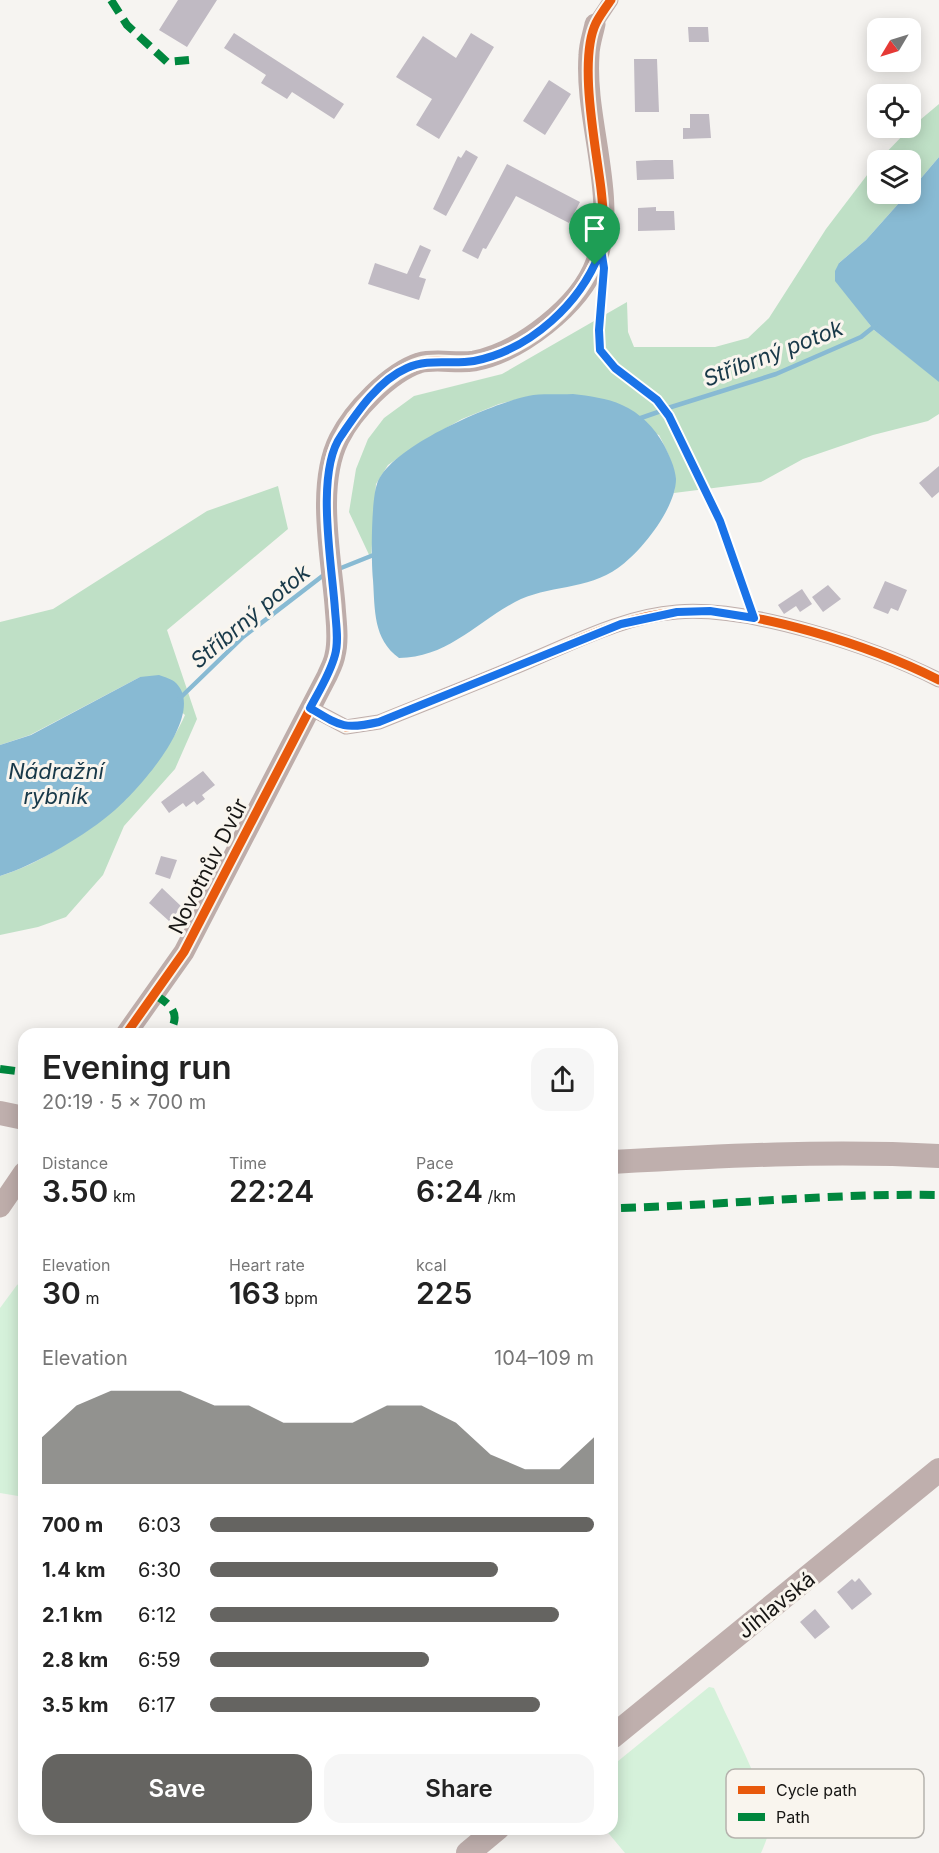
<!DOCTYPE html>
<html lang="en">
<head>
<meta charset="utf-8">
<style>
  :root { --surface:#fff; --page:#f6f6f6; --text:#222; --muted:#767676; --accent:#656461 }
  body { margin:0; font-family:Inter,sans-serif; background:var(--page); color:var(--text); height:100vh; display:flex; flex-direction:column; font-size:22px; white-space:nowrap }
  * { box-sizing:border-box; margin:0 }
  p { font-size:20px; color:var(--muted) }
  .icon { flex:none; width:33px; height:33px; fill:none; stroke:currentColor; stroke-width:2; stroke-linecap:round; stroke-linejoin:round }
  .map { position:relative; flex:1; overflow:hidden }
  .side { position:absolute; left:18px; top:1028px; width:600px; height:807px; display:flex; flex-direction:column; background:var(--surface); border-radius:18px; box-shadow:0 3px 15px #0003 }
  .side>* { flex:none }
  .needle { width:39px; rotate:232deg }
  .buttons { position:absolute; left:867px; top:18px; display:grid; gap:12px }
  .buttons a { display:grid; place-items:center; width:54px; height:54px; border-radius:12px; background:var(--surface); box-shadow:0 3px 15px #0003; font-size:30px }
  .pin { position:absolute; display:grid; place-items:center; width:51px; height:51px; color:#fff; margin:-62px -26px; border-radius:50% 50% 50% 0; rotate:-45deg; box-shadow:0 0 6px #0007 }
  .pin .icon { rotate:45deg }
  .round { display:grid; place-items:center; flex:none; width:63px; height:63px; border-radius:18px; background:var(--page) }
  .head { display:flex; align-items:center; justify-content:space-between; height:102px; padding:0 24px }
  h1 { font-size:33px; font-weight:600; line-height:45px }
  .metrics { display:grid; grid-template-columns:repeat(3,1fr); gap:9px; height:102px; padding:6px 24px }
  .metrics div { display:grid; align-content:center }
  .metrics b { font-size:30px; font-weight:600 }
  .metrics small { font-size:16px; font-weight:400 }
  .metrics p { font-size:16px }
  .chart { height:168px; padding:12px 24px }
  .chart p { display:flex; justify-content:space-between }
  .chart svg { width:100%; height:108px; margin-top:6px; fill:var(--accent); opacity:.7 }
  .action { display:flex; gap:12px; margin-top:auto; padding:12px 24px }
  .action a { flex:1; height:69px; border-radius:18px; background:var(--accent); color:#fff; font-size:24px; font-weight:600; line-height:69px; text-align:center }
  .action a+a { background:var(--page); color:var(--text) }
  ul { padding:0 24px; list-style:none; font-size:20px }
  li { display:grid; grid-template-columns:96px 72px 1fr; align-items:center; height:45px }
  li i { height:15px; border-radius:8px; background:var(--accent) }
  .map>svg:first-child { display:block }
  .green { fill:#d5f1da }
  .forest { fill:#bfe0c6 }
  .water { fill:#88bad3 }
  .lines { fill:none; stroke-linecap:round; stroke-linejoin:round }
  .stream { stroke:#88bad3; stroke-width:4.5 }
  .building { fill:#c0bac3 }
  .lane { stroke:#bfaeac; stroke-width:8 }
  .street { stroke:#bfaeac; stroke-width:15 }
  .secondary { stroke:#beadaa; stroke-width:21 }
  .primary { stroke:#bfafad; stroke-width:24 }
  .quiet { stroke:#00873e; stroke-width:8; stroke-dasharray:15 8; stroke-linecap:butt }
  .cycleway-casing { stroke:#f9f5ee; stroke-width:13 }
  .cycleway { stroke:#e8590c; stroke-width:9 }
  .route-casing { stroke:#fff; stroke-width:12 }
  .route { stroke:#1a73e8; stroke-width:8 }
  .labels { text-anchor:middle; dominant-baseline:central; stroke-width:6; stroke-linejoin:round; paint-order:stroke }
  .street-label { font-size:21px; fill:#171614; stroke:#f9f5ee }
  .water-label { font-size:22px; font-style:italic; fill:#183949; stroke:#f9f5ee }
  .key { fill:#f9f5ee; stroke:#b5b2ad; stroke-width:1.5 }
  .key-label { font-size:16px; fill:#171614 }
</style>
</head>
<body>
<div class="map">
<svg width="939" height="1853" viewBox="0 0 939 1853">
  <rect width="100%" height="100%" fill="#f6f4f1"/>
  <path class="green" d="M24,1281V1497L0,1493V1308L17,1285Z
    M709,1687L714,1688C731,1727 759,1777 768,1817C771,1830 766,1842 761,1853H625L605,1829L612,1828V1766Z"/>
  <path class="forest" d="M939,104V157L911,190L910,160H879L908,130Z
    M877,162L878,194H907L866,240L839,263L857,308L874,330L939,381V414L928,421L873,435L803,459L761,482L674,493C677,470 669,455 659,435L530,396L499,404L462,419L418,444L388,465L376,484L371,559L349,512L356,469L368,439L384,418L414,396L502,374L627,302L628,332L634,347H715L748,338L769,318L826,229Z
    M278,486L288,529L167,630L197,719L175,769L124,826L103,875L66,917L38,927L0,935V876C68,856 157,780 185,715L140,677L30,735L0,745V622L53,609L207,511Z"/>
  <path class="water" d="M939,157V382L874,330L835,281V271L839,263L866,240L907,194H910L911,190Z
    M573,394C589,396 607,398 622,405C640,413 654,427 664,445C669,455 675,467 676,479C676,508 641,552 618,568C588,590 547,585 515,602C476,623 446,658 399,658C373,639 375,610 373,580C371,561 371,501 377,484C389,447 491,404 528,396C542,393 558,395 573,394Z
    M159,675C164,677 172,679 176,683C207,714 139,789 115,810C88,834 34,866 0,876V745L31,735L140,677Z"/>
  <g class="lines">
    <path class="stream" d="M668,408L776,374L861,337L876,325
      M638,419L661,411
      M336,570L376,554
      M179,699L243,637L325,574"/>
  </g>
  <path class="building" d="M178,0H217L187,47L159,30Z
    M688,27H708L709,42H689Z
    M234,33L344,104L334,119L292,92L287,99L261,83L266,75L224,48Z
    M471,33L494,47L439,139L416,125L432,99L396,77L423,36L456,58Z
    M634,59H657L659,112H635Z
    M549,80L571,94L545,135L523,121Z
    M690,114H709L711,138L683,139V128H690Z
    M466,150L478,157L446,216L433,209L458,156L461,158Z
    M655,160H673L674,179L637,180L636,161Z
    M507,164L580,202L569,223L516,196L486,249L483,248L478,259L462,251Z
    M656,207V211H674L675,230L638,231V208Z
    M420,245L431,250L419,277L426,279L419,300L368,284L375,263L407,274Z
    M939,466V492L932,498L919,483Z
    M885,581L907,590L898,611L891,608L888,614L873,608Z
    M828,585L841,599L823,612L812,597Z
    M802,589L812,604L800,612L796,606L784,614L778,605Z
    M203,771L215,785L202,795L205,799L197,805L194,801L186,807L183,803L169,813L161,802Z
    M161,856L177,860L170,879L155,874Z
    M162,888L182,907L169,921L149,903Z
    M859,1578L872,1594L852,1610L837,1592L852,1579L855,1582Z
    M815,1609L830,1627L815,1639L800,1622Z"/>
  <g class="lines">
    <path class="lane" d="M603,262L600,350L615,368L657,400L669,416L720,521L754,618"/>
    <path class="street" d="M595,24L611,0
      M310,708L346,727L379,722C428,702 478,683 527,662C575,642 624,616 677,612C750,606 874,647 939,680"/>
    <path class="secondary" d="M126,1034L184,952L327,676C330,669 334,662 335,655C339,639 336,621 335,605C331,556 316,485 339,439C353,411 389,373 419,363C436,358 456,364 474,361C520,352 580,306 596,262C619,199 584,121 589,55C589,45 593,34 595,24
      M0,1207L24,1172"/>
    <path class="primary" d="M0,1113L24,1118
      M612,1162C721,1156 830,1150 939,1156
      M612,1737L939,1470
      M468,1853L498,1828"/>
    <path class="quiet" d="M111,0L127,25L167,62L189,60
      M155,995C172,1005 182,1015 168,1034
      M0,1069L24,1072
      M621,1208C727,1205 833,1193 939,1195"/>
    <defs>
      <path id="cycleway" d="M310,708L346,727L379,722C428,702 478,683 527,662C575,642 624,616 677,612C750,606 874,647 939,680
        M126,1034L184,952L327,676C330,669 334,662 335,655C339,639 336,621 335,605C331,556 316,484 339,439C353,411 389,372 420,363C437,358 457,364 474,361C525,351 573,312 595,265C606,241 604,215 601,189C596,147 578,60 596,23C600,15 606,7 611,0"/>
    </defs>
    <use href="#cycleway" class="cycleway-casing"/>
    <use href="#cycleway" class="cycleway"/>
  </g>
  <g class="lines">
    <defs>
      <path id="route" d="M601,249L604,268L599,330L600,350L615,368L657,400L669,416L720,521L754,618L710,611L677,612L621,624L379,722C344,730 340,726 310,708C319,691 330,674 335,655C339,641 336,624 335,610C332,565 315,472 341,436C358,411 379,380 407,368C429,358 451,365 474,361C530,350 582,303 601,249Z"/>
    </defs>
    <use href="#route" class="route-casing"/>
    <use href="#route" class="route"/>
  </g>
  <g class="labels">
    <g class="street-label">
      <text transform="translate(208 866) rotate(-63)">Novotnův Dvůr</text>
      <text transform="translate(776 1605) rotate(-39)">Jihlavská</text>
    </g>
    <g class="water-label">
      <text transform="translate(773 353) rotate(-21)">Stříbrný potok</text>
      <text transform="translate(250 616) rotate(-40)">Stříbrný potok</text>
      <text x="56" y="771">Nádražní<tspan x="56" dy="25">rybník</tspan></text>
    </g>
  </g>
  <rect x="726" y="1769" width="198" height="69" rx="9" class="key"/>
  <rect x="738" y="1786" width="27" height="8" fill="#e8590c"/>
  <rect x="738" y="1813" width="27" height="8" fill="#00873e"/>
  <g class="key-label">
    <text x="776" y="1796">Cycle path</text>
    <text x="776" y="1823">Path</text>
  </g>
</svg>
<div class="buttons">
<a><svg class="needle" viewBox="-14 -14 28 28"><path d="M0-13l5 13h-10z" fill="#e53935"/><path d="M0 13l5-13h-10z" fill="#767676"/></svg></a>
<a><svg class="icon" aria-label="locate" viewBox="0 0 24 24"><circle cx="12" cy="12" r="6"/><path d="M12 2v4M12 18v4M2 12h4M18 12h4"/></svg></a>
<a><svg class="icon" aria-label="layers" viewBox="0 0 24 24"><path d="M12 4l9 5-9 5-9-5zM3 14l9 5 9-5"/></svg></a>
</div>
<div class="pin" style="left:595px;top:265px;background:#1e9e55"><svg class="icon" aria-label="arrive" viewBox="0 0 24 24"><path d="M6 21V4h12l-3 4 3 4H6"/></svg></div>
<section class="side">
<div class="head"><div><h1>Evening run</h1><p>20:19 · 5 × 700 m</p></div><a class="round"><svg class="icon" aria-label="share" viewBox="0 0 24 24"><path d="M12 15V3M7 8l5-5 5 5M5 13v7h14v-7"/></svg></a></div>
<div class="metrics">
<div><p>Distance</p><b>3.50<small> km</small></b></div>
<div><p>Time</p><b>22:24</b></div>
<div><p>Pace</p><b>6:24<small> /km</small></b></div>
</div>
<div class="metrics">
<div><p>Elevation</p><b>30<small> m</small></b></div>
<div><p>Heart rate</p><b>163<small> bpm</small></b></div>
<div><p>kcal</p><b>225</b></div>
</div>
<div class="chart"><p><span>Elevation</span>104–109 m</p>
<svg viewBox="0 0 160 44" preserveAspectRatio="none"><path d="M0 44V25L10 12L20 6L30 6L40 6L50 12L60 12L70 19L80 19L90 19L100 12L110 12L120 19L130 32L140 38L150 38L160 25V44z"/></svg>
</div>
<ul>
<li><b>700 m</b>6:03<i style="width:100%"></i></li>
<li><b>1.4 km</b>6:30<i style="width:75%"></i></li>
<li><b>2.1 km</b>6:12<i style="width:91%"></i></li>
<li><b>2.8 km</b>6:59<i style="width:57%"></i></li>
<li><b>3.5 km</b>6:17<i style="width:86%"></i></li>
</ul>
<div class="action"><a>Save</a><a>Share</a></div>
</section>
</div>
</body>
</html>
